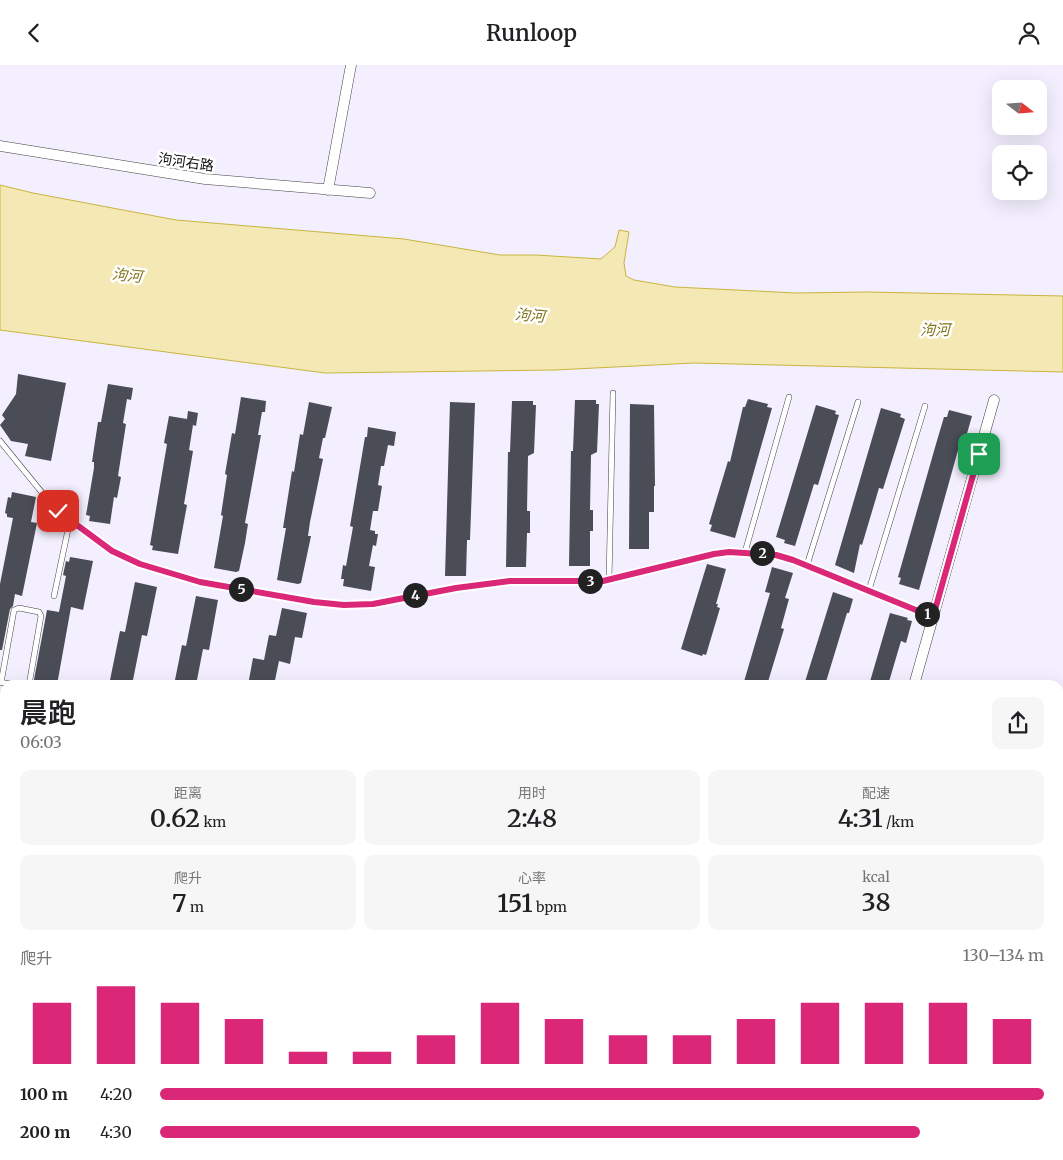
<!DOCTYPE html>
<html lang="zh">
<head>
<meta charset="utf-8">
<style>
  :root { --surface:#fff; --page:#f6f6f6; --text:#202124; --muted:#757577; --accent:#db2777 }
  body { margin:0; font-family:Merriweather,"Noto Sans SC",serif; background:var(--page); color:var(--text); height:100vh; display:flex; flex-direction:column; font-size:19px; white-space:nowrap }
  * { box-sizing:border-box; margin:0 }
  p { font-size:16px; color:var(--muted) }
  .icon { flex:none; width:28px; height:28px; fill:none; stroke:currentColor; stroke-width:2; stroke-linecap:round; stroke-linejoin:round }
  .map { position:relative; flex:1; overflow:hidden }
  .side { position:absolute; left:0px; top:615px; width:1064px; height:480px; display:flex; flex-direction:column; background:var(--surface); border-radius:15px 15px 0 0; box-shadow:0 5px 20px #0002 }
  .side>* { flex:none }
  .needle { width:32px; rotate:107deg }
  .tools { position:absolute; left:992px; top:15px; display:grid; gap:10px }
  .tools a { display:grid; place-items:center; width:55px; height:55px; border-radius:10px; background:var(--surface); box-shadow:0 5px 20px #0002; font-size:25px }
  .pin { position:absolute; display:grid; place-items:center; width:42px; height:42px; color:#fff; margin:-21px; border-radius:10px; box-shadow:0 2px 8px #0006 }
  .km { position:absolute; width:25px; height:25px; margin:-12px; border-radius:50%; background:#222; color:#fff; font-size:14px; line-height:25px; text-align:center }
  .round { display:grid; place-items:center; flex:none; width:52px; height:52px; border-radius:10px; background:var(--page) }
  .summary { display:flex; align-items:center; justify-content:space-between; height:85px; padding:0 20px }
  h1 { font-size:28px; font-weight:600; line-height:38px }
  .stats { display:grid; grid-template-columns:repeat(3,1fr); gap:8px; height:85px; padding:5px 20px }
  .stats div { display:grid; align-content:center; border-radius:10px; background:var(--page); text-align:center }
  .stats b { font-size:25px; font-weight:600 }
  .stats small { font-size:14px; font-weight:400 }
  .stats p { font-size:14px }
  .chart { height:140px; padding:10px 20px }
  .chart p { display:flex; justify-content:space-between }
  .chart svg { width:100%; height:90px; margin-top:5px; stroke:var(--accent); stroke-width:6 }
  ul { padding:0 20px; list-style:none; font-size:16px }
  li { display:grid; grid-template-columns:80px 60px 1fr; align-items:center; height:38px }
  li i { height:12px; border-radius:6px; background:var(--accent) }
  header { display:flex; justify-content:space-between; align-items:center; height:65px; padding:0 20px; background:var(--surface); font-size:22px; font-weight:600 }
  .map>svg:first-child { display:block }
  .water { fill:#f4e9b5; stroke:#c9b43e }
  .building { fill:#4a4c56 }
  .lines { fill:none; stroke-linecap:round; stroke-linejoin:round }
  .service-casing { stroke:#414141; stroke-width:6 }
  .minor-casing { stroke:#414141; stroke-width:11 }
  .service { stroke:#fff; stroke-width:5 }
  .minor { stroke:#fff; stroke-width:10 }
  .route-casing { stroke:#fff; stroke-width:10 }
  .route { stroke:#db2777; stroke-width:6 }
  .labels { text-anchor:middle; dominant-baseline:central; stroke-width:5; stroke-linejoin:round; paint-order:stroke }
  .street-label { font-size:14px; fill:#0e0e0e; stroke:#fff }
  .water-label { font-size:15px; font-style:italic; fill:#807419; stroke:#fff }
</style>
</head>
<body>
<header><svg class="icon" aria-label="back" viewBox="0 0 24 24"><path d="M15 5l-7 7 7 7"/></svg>Runloop<svg class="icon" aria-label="person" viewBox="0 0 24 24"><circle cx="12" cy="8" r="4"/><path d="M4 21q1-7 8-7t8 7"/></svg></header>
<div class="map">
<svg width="1063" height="1095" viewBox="0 0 1063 1095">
  <rect width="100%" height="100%" fill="#f3effe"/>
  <path class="water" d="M0,120L33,128L176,155L404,174L500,190H536L601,194L615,182L619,165L629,167L624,198L626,211L634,215L675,222L796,228L867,227L1063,231V307L694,298L555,305L325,308L0,265Z"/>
  <path class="building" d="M18,309L66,318L51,396L25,391L28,379L11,376L0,360L5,354L2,350L16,329Z
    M108,319L133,323L131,335L127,334L123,358L126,359L118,411L121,412L117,433L114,432L110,459L89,456L90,451L86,450L94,403V397H92L94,383L98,357H101Z
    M241,332L266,336L265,347H262L258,370H261L245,458L248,459L245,478L239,506L236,507L214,503L223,451L221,450L227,410L225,409L232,368L235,369Z
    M748,334L768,339L767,342L772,343L735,473L710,466L712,460L709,459L728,396L730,397L743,342H745Z
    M575,335H596V339H599L597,387L591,390L590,445H593V466H590V501H569L571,386H573Z
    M512,336H533V340H536L534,388L528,391L527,446H530V468H527L526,502H506L508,387H510Z
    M309,337L332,342L325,373H323L319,393L323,394L310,457L308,471H311L307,490L301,518L298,519L277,515L286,463H283L292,406L294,407L300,369L303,370Z
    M450,337L475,338L470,475H467L466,511H445Z
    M630,339L654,340L655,421H654V447H649V484H629Z
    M816,340L836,346L835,349L839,350L818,420L814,419L795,481L784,478L785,475L776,472Z
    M881,343L901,349L900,352L905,354L883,424L879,423L862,480L860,479L854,508L835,500Z
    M949,345L972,351L964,379L960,378L919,525L899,519L901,513L898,512L936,379L944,352H947Z
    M188,346L198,348L196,361L193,360L189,385L193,386L184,439L187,440L178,489L152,485L153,481L150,480L167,379L164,378L169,351L187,354Z
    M368,362L396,367L394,381L388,380L384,401H381L378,420L382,421L378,446H373L370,465L375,466V469H378L376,481L373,480L369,501L375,502L371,526L343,521L344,514H341L343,500L346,501L353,462L350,461L365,372H367Z
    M12,427L36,432L31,457L37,458L22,531L15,529L13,541L10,544L2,585H0V519L13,453L7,452V449L5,448L8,432L11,433Z
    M70,492L93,496L83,545L71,542L57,620H33L47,545L59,547L66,511L63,510L66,496L69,497Z
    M707,499L726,504L716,539H718L717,542L720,543L706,590L703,589L702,591L681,584Z
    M772,502L793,508L785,533L789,534L781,563L784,564L767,620H743L770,528L765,527Z
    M135,517L157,522L147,571L142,570L132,620H109L120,566L125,567Z
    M833,527L853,534L849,548H847L825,620H804Z
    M196,531L218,535L209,585L203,584L196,620H174L182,580L186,581Z
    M282,543L307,548L302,573L295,572L290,599L279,596L274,620H248L253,593L264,595L269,570L276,571Z
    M890,548L908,553L907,555L912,556L906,578L901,576L888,620H869Z"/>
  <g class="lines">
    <defs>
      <path id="service" d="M0,376L57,446L89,471L123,492L200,517L314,537L344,540L373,539L456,523L510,516H603L713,489L729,487L776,490L793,495L933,552
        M745,487L789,332
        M807,500L858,337
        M609,515L613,328
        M869,525L925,341
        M54,531L70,455
        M0,617L15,620
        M1,618L14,545L19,543L39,547L41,551L29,620
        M892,1090L898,1095
        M258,1095L259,1090
        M689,1095L690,1090
        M939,1095L941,1090"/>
      <path id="minor" d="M0,81L205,114L370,128
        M328,125L351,0
        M914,620L994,335
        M770,1095L771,1090"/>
    </defs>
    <use href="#service" class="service-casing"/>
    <use href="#minor" class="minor-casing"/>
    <use href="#service" class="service"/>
    <use href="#minor" class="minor"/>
  </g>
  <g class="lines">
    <defs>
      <path id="route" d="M58,446L112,486L140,499L200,517L314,537L344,540L373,539L456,523L510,516H603L714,489L729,487L776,490L793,495L933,552L979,389"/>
    </defs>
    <use href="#route" class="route-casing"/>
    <use href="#route" class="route"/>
  </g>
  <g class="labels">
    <g class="street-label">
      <text transform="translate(186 97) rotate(8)">泃河右路</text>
    </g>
    <g class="water-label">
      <text transform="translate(127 210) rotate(6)">泃河</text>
      <text transform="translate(530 250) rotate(5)">泃河</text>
      <text x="935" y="264">泃河</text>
    </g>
  </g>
</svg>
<div class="tools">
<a><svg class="needle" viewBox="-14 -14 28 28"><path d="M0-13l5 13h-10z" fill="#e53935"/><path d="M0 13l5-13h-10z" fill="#757577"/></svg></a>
<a><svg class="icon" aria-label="locate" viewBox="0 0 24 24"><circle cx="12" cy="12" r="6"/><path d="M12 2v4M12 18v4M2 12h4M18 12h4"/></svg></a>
</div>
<div class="pin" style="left:979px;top:389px;background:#1e9e55"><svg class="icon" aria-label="arrive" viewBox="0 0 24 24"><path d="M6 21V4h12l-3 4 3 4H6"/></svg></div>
<div class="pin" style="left:58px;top:446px;background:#d93025"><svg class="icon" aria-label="check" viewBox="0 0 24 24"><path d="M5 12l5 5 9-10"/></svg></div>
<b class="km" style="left:927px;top:549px">1</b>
<b class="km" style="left:762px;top:488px">2</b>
<b class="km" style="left:590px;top:516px">3</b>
<b class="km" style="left:415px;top:530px">4</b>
<b class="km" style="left:241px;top:524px">5</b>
<section class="side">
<div class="summary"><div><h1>晨跑</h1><p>06:03</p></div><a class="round"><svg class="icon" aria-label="share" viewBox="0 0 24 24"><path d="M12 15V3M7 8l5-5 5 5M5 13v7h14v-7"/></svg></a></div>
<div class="stats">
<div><p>距离</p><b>0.62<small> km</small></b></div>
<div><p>用时</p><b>2:48</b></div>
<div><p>配速</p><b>4:31<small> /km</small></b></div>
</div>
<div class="stats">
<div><p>爬升</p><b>7<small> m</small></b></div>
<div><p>心率</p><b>151<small> bpm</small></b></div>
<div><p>kcal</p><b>38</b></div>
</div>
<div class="chart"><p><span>爬升</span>130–134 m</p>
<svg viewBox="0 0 160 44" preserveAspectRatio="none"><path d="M5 44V14M15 44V6M25 44V14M35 44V22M45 44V38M55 44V38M65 44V30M75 44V14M85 44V22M95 44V30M105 44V30M115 44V22M125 44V14M135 44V14M145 44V14M155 44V22"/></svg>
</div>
<ul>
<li><b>100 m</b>4:20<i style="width:100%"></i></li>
<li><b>200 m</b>4:30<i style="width:86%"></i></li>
</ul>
</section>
</div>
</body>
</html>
